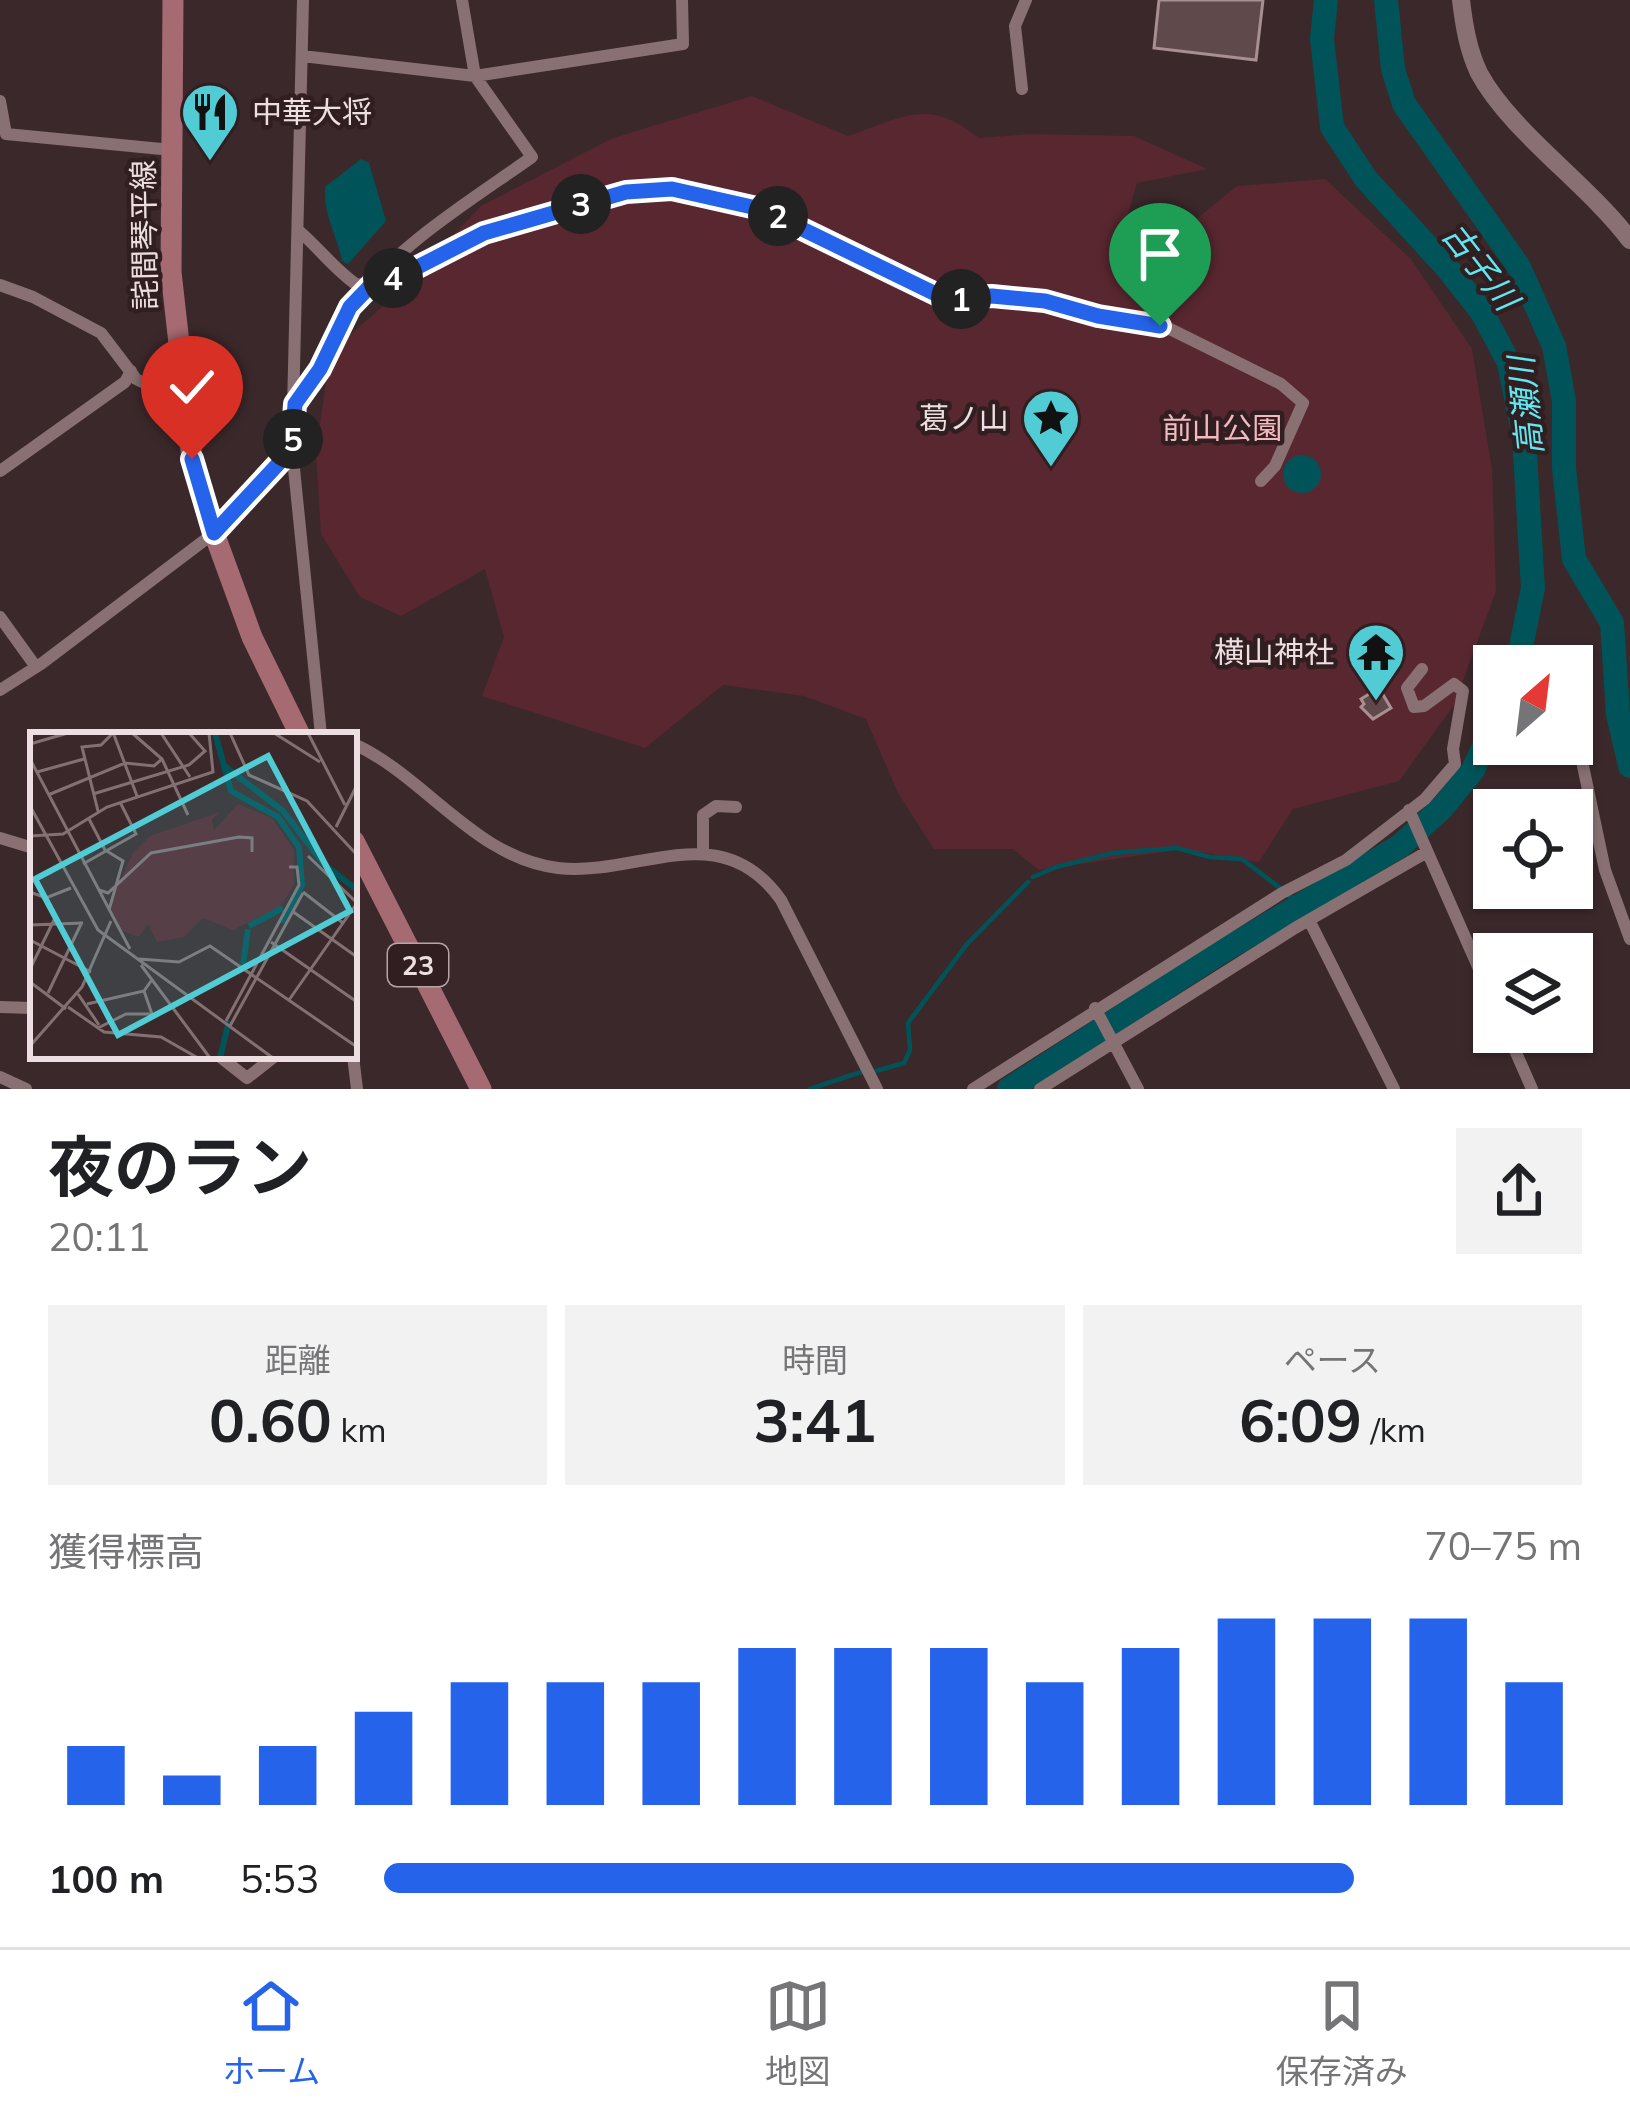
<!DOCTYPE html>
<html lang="ja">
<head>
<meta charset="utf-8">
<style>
  :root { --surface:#fff; --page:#f2f2f2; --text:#202124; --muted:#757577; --line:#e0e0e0; --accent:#2563eb }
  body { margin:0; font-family:Mulish,"Noto Sans JP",sans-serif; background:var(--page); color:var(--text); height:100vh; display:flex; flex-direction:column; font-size:45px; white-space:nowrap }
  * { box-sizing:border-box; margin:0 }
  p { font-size:39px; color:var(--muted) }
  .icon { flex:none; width:66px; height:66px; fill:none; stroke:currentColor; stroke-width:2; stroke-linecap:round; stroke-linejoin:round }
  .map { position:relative; height:1089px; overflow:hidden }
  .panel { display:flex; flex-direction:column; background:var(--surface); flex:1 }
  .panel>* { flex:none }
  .needle { width:78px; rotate:28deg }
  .controls { position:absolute; left:1473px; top:645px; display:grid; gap:24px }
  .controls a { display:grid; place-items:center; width:120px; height:120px; border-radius:0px; background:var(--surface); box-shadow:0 3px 9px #0004; font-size:60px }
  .pin { position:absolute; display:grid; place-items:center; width:102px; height:102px; color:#fff; margin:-123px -51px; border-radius:50% 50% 50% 0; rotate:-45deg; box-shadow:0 0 12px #0007 }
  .pin .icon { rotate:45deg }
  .km { position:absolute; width:60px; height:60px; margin:-30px; border-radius:50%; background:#222; color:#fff; font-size:33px; line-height:60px; text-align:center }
  .round { display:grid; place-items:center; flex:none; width:126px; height:126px; border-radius:0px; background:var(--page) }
  .head { display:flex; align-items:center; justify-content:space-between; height:204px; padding:0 48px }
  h1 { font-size:66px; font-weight:700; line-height:90px }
  .metrics { display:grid; grid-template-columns:repeat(3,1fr); gap:18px; height:204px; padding:12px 48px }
  .metrics div { display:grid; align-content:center; border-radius:0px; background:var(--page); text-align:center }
  .metrics b { font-size:60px; font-weight:700 }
  .metrics small { font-size:33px; font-weight:400 }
  .metrics p { font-size:33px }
  .chart { height:336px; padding:24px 48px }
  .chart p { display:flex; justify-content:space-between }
  .chart svg { width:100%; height:216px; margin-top:12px; stroke:var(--accent); stroke-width:6 }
  ul { padding:0 48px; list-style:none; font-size:39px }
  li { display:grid; grid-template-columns:192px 144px 1fr; align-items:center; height:90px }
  li i { height:30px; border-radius:15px; background:var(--accent) }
  .tab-bar { display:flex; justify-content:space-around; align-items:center; height:168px; border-top:3px solid var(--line); background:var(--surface); font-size:33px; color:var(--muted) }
  .tab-bar a { display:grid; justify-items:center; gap:6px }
  .tab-bar .on { color:var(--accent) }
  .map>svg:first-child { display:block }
  .green { fill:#592730 }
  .water { fill:#005459 }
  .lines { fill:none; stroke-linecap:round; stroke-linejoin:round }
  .stream { stroke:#005459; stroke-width:4.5 }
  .river { stroke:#005459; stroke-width:24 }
  .building { fill:#5f494b; stroke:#a88f91; stroke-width:3 }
  .street { stroke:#897173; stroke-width:12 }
  .secondary { stroke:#897173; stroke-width:18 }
  .primary { stroke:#a66a72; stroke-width:21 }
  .route-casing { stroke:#fff; stroke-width:24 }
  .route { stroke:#2563eb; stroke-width:15 }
  .labels { text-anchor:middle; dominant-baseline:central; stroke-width:9; stroke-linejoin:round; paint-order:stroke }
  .shield { fill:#311e20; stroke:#b5a5a7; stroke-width:3 }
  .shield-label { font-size:27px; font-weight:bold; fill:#eddfe1 }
  .poi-label { font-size:30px; fill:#eddfe1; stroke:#311e20; text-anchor:end }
  .street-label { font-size:30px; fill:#eddfe1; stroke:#311e20 }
  .park-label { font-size:30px; fill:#f4b8bf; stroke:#311e20 }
  .water-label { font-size:33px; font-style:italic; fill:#60e7f1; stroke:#311e20 }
  .inset-river { fill:none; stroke:#005459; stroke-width:6 }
  .inset-road { fill:none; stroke:#827173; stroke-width:3 }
  .view { fill:#51ccd4; fill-opacity:0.15; stroke:#51ccd4; stroke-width:6 }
  .inset-edge { fill:none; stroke:#eddfe1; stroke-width:6 }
</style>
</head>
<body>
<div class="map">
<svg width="1630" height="1089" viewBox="0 0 1630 1089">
  <rect width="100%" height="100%" fill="#3b282a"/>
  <path class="green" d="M752,96L848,136C904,117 928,97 979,138L1030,134L1134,136L1207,169L1137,183L1116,254L1174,237L1237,186L1325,179L1411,259L1472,349L1492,469L1496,591L1454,705L1399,781L1293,809L1259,862L1183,849L1039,870L1013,849H934L898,793L866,719L804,696L723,685L645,748L482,696L504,637L485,569L401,616L360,597L321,534L316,454L330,352L397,294L481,206L613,138Z"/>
  <path class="water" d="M361,159L369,163L386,221L348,264L342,261C337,235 323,215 325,187Z
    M1283 474a19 19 0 1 1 38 0a19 19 0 1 1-38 0Z"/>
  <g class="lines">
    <path class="stream" d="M1033,877L1056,867L1113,853L1177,848L1210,857L1242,859L1280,888
      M1289,896L1300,905
      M876,1071L904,1063L910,1050L908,1023L967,944L1028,882
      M810,1089L861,1072"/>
    <path class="river" d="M1326,0L1322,39L1332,127L1366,179L1448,269L1482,312L1509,363L1524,437L1533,588L1517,666
      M1386,0L1393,69L1404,104L1519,267L1554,346L1564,401V468L1574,559L1612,623L1618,714L1630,766
      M1009,1089L1218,954L1400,846L1442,808L1473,770L1494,725"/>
  </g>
  <path class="building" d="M1159,0H1263L1256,60L1154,48Z
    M1379,688L1391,708L1373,719L1361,707L1364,704L1361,699Z"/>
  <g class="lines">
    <path class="street" d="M303,0L292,449L321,735
      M302,56L475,76L683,44L682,0
      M1022,89L1015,26L1026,0
      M0,101L6,134L172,150
      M299,231C320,249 334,269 357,285L406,273L484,233L570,207L626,192L672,189L761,209L944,298L992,295L1045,301L1098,316L1168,328L1281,384L1303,403L1275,466L1261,481
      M0,285L33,297L101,333L136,379L184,403
      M295,403C322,375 328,337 351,306C398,244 470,201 532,157L475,76L462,0
      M0,471L125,382L131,371
      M0,617L36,667
      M1559,664V666
      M0,690L41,664L214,533L292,449
      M1572,714L1605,870L1630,939
      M354,744C426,777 475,858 558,868C639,877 720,814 781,900L877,1089
      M1409,810L1494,1003
      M0,838L33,848
      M703,853V815L716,806L736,807
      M1309,920L1394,1089
      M0,1007L33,1008
      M1095,1008L1138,1089
      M1507,1032L1532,1089
      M219,1056L247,1078L275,1056
      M353,1056L357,1089
      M0,1077L26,1089
      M973,1089L1282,893L1346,860L1425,799L1455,764L1453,749L1463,691L1454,684L1424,706L1414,707L1407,688L1422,669
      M1040,1089L1295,928L1427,852"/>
    <path class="secondary" d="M1461,0C1464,25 1468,50 1479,73C1510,131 1588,184 1630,240"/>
    <path class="primary" d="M173,0L171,272L192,459L214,533L252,637L300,735
      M354,841L481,1089"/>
  </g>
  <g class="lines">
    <defs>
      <path id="route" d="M192,459L214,533L292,449L295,404L320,369L350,307L375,281L406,273L484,233L626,192L672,189L761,209L944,298L992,296L1045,301L1098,316L1160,326"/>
    </defs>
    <use href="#route" class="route-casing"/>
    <use href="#route" class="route"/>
  </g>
  <defs>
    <symbol id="restaurant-pin" viewBox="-11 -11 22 30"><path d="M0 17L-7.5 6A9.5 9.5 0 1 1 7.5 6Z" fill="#51ccd4" stroke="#311e20"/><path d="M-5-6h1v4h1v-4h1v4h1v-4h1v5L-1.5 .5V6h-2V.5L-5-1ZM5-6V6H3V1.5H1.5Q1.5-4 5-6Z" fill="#111"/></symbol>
    <symbol id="sight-pin" viewBox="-11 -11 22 30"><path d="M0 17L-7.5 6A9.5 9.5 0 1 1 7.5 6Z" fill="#51ccd4" stroke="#311e20"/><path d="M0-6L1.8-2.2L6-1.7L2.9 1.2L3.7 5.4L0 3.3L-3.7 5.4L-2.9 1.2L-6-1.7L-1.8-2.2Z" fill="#111"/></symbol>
    <symbol id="temple-pin" viewBox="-11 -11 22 30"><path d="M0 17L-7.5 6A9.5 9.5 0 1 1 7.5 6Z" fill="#51ccd4" stroke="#311e20"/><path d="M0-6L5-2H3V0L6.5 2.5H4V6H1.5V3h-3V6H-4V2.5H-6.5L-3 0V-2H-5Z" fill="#111"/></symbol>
  </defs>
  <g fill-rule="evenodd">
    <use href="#restaurant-pin" x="177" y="79" width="66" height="90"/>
    <use href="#sight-pin" x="1018" y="385" width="66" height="90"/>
    <use href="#temple-pin" x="1343" y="619" width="66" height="90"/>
  </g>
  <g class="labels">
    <rect class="shield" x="388" y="944" width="60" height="42" rx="9"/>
    <g class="shield-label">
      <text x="418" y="965">23</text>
    </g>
    <g class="poi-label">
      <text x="252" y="112" text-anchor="start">中華大将</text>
      <text x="1009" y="418">葛ノ山</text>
      <text x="1334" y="652">横山神社</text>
    </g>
    <g class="street-label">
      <text transform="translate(144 235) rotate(-91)">詫間琴平線</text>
    </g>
    <g class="park-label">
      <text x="1222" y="428">前山公園</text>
    </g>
    <g class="water-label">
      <text transform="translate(1481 266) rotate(52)">古子川</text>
      <text transform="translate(1525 406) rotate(-96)">高瀬川</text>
    </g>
  </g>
  <g transform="translate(30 732)">
    <rect width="327" height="327" fill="#3b282a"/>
    <path d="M208,72L242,86L264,118V153L250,175L203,198L173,186L154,205L127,210L118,192L109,205L92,199L79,173L103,121L120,104L190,80L182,87L184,98Z" fill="#592730"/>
    <path class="inset-river" d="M185,1L201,59L248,85L269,115L272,153L251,191M192,32L253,79L294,132L327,158M219,194L253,176M213,233L218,197M190,326L199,289"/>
    <path class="inset-road" d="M102,1L132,27L158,83M131,1L160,45M200,1L219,43L277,69L327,123M244,1L290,30M278,1L315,73M84,3L107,64M0,12L38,1M0,27L100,217M7,40L54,27M63,62L159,33L175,19L159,1M18,63L95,31L124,34L132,27M0,74L68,198L243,326M68,79L52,15L71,13L83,1M58,85L75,118L93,129L79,178M306,95L327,53M0,104L33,102L77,75L183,40L179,1M53,132L106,102L90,70M69,158L78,161L121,121L209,105L222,106V120M0,160L16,166L41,156M273,160L313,191M262,179L327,225M0,193L53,191M0,208L61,240M241,210L327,270M109,227L149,230L180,214L327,315M111,233L180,326M0,237L24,188M0,250L36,277M18,261L52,190M48,262L69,293M259,268L327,171L278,124M57,272L114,259L121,249M38,275L74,300L131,305L168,326M196,289L269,153L267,135H259M200,294L273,161M68,296L96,282H122L114,259M0,314L52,255L81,189"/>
    <path class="view" d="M238,24L320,179L88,303L5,147Z"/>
    <rect width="327" height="327" class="inset-edge"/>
  </g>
</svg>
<div class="controls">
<a><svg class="needle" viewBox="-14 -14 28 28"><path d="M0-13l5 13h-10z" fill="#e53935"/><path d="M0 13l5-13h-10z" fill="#757577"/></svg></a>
<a><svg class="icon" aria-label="locate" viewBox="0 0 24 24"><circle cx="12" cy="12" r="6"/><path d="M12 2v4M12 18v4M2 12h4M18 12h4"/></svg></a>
<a><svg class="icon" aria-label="layers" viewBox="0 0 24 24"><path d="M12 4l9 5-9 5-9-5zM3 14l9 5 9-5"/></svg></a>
</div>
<div class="pin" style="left:1160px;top:326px;background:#1e9e55"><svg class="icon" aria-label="arrive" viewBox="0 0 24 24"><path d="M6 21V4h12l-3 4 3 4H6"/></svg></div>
<div class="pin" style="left:192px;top:459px;background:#d93025"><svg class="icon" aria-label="check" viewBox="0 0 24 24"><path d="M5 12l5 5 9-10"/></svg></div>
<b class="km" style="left:961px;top:299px">1</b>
<b class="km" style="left:778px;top:216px">2</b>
<b class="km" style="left:581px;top:204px">3</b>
<b class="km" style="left:393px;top:278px">4</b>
<b class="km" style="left:293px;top:439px">5</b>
</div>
<section class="panel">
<div class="head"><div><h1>夜のラン</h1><p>20:11</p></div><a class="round"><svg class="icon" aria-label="share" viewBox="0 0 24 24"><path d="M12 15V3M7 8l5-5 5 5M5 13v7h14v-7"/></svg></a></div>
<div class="metrics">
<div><p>距離</p><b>0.60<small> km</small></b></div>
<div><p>時間</p><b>3:41</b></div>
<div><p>ペース</p><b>6:09<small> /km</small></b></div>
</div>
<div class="chart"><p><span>獲得標高</span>70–75 m</p>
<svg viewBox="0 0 160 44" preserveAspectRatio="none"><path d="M5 44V32M15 44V38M25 44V32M35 44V25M45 44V19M55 44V19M65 44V19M75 44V12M85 44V12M95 44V12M105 44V19M115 44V12M125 44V6M135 44V6M145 44V6M155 44V19"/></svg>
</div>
<ul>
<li><b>100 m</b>5:53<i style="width:81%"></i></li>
</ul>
</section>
<nav class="tab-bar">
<a class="on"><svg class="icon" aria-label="home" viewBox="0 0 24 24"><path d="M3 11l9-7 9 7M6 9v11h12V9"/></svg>ホーム</a>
<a><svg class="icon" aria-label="map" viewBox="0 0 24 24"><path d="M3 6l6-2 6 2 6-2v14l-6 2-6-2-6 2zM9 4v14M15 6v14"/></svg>地図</a>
<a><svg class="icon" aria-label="saved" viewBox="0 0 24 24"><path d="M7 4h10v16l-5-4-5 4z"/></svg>保存済み</a>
</nav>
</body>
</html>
